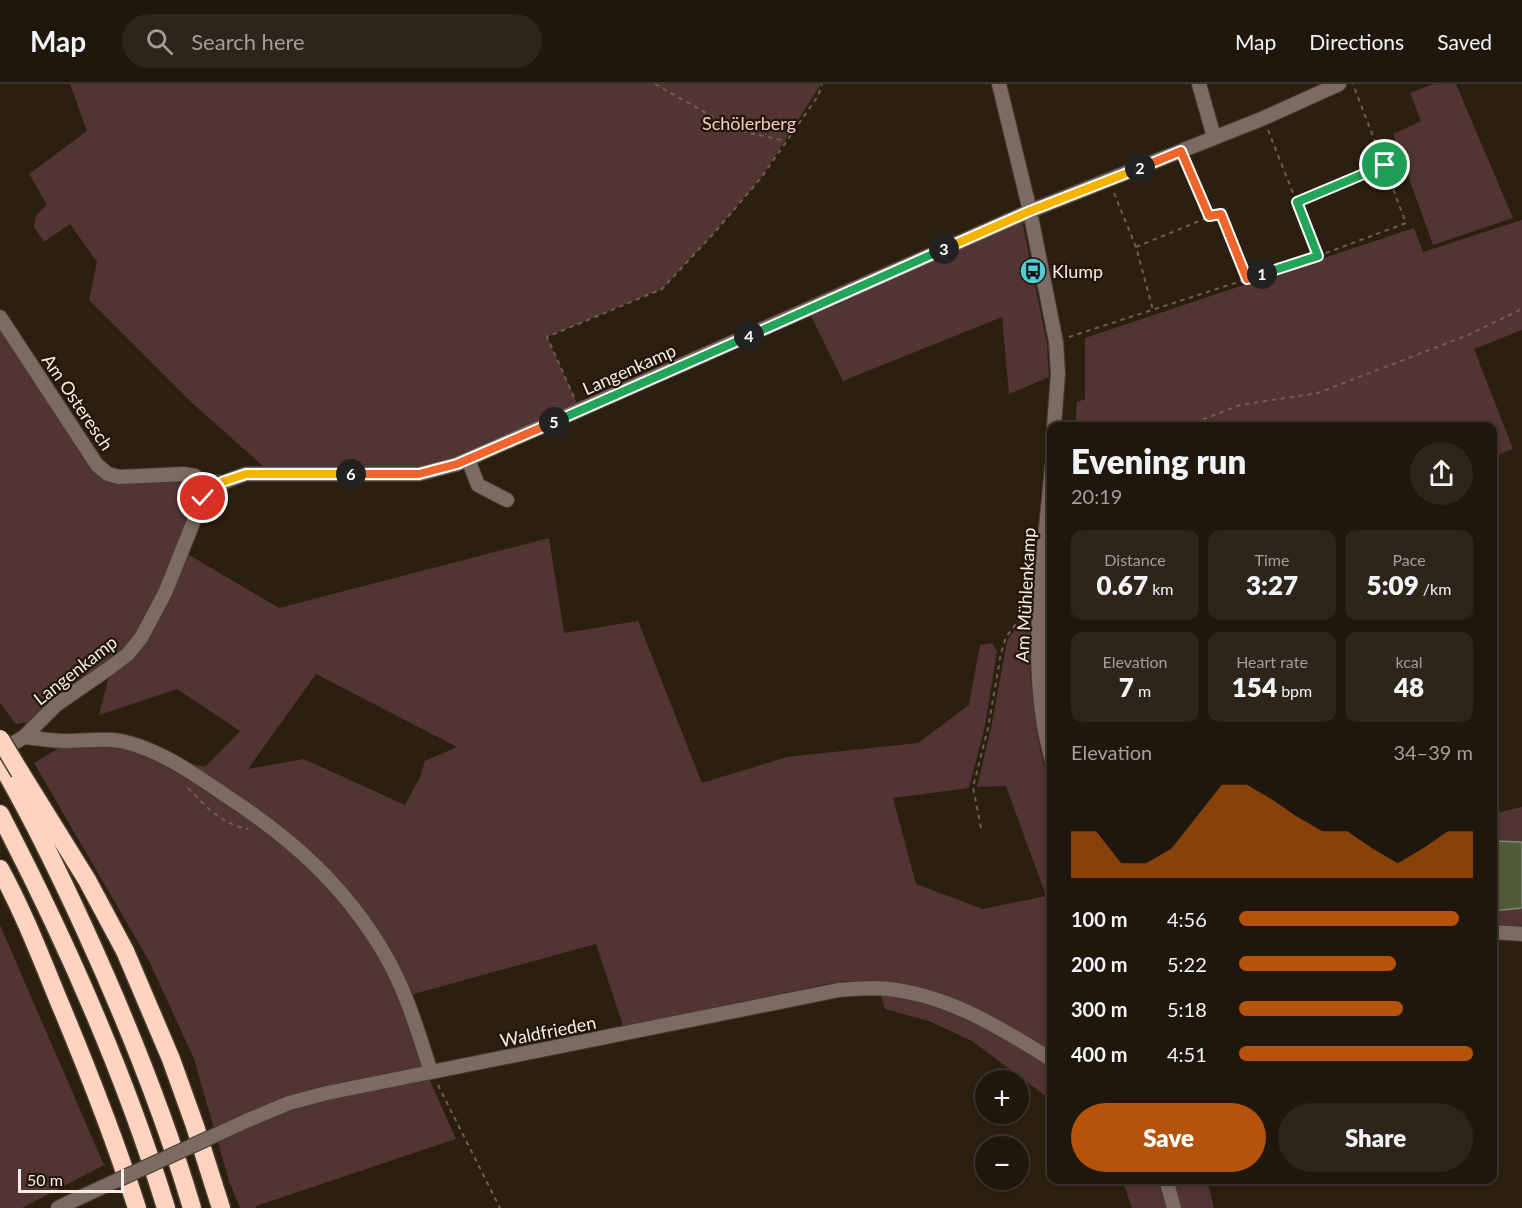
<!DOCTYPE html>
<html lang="en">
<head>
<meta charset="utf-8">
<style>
  :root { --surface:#20170c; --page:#2d241a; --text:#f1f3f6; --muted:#a29f9d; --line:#3d362d; --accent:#b45309 }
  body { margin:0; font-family:Lato,sans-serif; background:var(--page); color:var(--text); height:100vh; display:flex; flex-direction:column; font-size:22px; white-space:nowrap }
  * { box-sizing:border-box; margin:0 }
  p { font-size:20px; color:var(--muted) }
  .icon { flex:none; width:33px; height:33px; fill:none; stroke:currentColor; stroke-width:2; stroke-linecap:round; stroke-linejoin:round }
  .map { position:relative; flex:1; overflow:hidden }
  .drawer { position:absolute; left:1047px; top:338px; width:450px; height:762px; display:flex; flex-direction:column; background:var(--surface); border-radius:12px; box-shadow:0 3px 9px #0003,0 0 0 2px var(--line) }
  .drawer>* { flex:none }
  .tools { position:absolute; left:975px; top:986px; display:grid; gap:12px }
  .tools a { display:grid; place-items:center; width:54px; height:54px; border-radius:50%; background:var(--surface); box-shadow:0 3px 9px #0003,0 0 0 2px var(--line); font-size:30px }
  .scale { position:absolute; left:18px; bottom:15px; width:106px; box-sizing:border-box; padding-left:6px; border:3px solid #f6eee5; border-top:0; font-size:16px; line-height:21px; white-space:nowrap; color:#f6eee5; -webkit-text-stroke:4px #211607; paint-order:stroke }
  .pin { position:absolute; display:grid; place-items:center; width:51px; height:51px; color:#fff; margin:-26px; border:3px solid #fff; border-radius:50%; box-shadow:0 2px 6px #0007 }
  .km { position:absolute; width:30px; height:30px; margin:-15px; border-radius:50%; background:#222; color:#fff; font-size:16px; line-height:30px; text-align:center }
  .round { display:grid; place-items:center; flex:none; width:63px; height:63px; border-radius:32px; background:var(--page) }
  .overview { display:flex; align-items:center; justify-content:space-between; height:102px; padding:0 24px }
  h1 { font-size:33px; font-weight:800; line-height:45px }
  .figures { display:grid; grid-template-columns:repeat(3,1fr); gap:9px; height:102px; padding:6px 24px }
  .figures div { display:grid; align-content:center; border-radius:12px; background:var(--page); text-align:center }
  .figures b { font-size:26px; font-weight:800 }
  .figures small { font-size:16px; font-weight:400 }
  .figures p { font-size:16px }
  .chart { height:168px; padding:12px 24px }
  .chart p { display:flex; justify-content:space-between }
  .chart svg { width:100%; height:108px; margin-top:6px; fill:var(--accent); opacity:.7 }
  .button { display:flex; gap:12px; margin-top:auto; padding:12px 24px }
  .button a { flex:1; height:69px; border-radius:36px; background:var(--accent); color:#fff; font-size:24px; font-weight:800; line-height:69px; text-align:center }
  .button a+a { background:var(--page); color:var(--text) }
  ul { padding:0 24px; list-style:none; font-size:20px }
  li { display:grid; grid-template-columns:96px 72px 1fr; align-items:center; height:45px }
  li i { height:15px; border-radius:8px; background:var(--accent) }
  header { display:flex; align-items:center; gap:36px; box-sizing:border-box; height:84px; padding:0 30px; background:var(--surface); border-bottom:2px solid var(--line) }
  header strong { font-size:28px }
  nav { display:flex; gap:33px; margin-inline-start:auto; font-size:21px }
  .search { width:420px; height:54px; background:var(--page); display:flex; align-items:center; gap:15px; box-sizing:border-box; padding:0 21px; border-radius:33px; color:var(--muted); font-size:22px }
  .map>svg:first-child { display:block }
  .green { fill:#523433; fill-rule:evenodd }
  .water { fill:#505c39; stroke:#82886d; stroke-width:1.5 }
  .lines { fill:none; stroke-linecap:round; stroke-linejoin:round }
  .minor-casing { stroke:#473c2e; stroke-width:16 }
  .highway-casing { stroke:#473c2e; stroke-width:21 }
  .path { stroke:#6b6053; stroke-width:2; stroke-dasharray:4.5 4.5; stroke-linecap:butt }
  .minor { stroke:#7c6b63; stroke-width:14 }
  .highway { stroke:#fed3bf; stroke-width:18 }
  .minor-bridge-casing { stroke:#473c2e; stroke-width:16; stroke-linecap:butt }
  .highway-bridge-casing { stroke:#473c2e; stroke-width:21; stroke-linecap:butt }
  .minor-bridge { stroke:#7c6b63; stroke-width:14 }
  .highway-bridge { stroke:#fed3bf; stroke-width:18 }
  .split-1-casing { stroke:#fff; stroke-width:12 }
  .split-2-casing { stroke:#fff; stroke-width:12 }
  .split-3-casing { stroke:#fff; stroke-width:12 }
  .split-4-casing { stroke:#fff; stroke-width:12 }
  .split-5-casing { stroke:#fff; stroke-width:12 }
  .split-6-casing { stroke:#fff; stroke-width:12 }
  .split-7-casing { stroke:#fff; stroke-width:12 }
  .split-1 { stroke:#22a559; stroke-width:8 }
  .split-2 { stroke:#f0652b; stroke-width:8 }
  .split-3 { stroke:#f5b400; stroke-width:8 }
  .split-4 { stroke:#22a559; stroke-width:8 }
  .split-5 { stroke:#22a559; stroke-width:8 }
  .split-6 { stroke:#f0652b; stroke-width:8 }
  .split-7 { stroke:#f5b400; stroke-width:8 }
  .labels { text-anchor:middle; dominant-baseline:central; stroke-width:4.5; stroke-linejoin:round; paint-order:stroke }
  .park-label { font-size:18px; fill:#f7cac8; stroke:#211607 }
  .poi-label { font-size:18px; fill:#f6eee5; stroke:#211607; text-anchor:start }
  .street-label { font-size:18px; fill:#f6eee5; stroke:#211607 }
</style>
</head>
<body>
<header>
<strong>Map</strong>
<div class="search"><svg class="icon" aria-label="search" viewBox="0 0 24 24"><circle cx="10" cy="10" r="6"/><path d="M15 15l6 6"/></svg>Search here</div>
<nav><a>Map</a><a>Directions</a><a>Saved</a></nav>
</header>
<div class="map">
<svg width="1522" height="1124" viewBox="0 0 1522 1124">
  <rect width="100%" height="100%" fill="#2b1f10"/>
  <path class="green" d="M70,0H821L761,94L714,149L662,205L547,253L580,326L419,390L273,391L191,318L89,216L97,178L70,140L44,158L34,143L36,131L47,121L29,90L87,47Z
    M1433,0H1456L1513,134L1433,161L1393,50L1421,37L1410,9Z
    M1021,131L1047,260L1049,293L1009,310L1002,233L843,297L808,226Z
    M1522,136V246L1474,265L1513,365L1493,373L1492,342H1075L1077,318L1085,315V254L1414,144L1423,168Z
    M0,233L108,390H246L211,405L181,466L279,524L549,454L564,549L638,537L702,699L787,673L918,659L969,621L980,561L992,559L997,567L985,642L969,704L893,714L916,800L983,825L1046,812L1006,702L977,703L991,644L1007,557L1016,544L1027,538H1031L1030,591L1040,665L1051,709V1016L972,957L929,937L885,925L881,912V896L837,898L623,942L596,860L399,914L418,970L456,1055L256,1122V1124H240L229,1097L194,975L149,877L34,679L59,664L62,657L95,656L205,683L240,647L177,605L99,631L111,584L40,636L16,640L0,619ZM316,590L457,663L425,677L420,693L405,721L304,675L248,685Z
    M1051,512H1052L1051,610C1047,577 1047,545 1051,512Z
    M1522,723V758L1493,757L1492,730Z
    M1522,824V850L1493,848L1492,827Z
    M0,841L104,1081L22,1124H0Z
    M1122,1095H1207L1214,1124H1132Z"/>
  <path class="water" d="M1493,757L1522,758V824L1493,827Z"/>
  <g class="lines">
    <defs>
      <path id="minor" d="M999,0L1030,127L1056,258L1058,290L1054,342
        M1199,0L1214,53
        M0,233L97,381L108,390L119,393L184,390L195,392L211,405
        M468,375L478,401L507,416
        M1052,381C1044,479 1025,581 1052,677
        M24,653C38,654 51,657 65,657C85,657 109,653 129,659C165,669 197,692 228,713C293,756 344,801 384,869C406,906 418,948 431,988
        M0,667L24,653L56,621L111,583L128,570L141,554L165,509L203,414C215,400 228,396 246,390H419L457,380L1030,127L1264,34L1339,0
        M1492,848L1522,850
        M246,1037L289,1019L327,1009L839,906C851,905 864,904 876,904C942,907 998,942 1052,976
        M1166,1095L1174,1124
        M58,1124L70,1118"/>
      <path id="highway" d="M0,678C32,733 60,791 86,848C127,938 164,1030 192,1124
        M20,688L87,796L125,867L171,975L195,1042L221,1124
        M0,730C66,857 124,987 166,1124
        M0,785C23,827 40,871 58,915C87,984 114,1053 137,1124"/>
    </defs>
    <use href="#minor" class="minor-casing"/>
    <use href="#highway" class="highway-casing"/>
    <path class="path" d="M655,0L736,46L786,57
      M1268,46L1318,172
      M1187,81L1209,133
      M1114,109L1136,163L1153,226
      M1297,118L1385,81
      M1136,163L1209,133L1221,130L1247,195
      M1069,253L1318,172L1406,139L1353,0
      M574,313L547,253L662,205L714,149L761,94L818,12L822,0
      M1186,342L1240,321L1318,309L1468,251L1522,225
      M188,704C205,722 223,741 248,745
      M981,744L973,703L988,644L1001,569L1006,553L1016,540L1024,535
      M438,1001L500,1124"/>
    <use href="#minor" class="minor"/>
    <use href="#highway" class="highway"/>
    <defs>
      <path id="minor-bridge" d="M70,1118L246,1037"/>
      <path id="highway-bridge" d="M0,655L20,688"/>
    </defs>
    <use href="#minor-bridge" class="minor-bridge-casing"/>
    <use href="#highway-bridge" class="highway-bridge-casing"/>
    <use href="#minor-bridge" class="minor-bridge"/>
    <use href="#highway-bridge" class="highway-bridge"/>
  </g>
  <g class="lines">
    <defs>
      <path id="split-1" d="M1262,190L1318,172L1297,118L1385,81"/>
      <path id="split-2" d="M1140,84L1181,67L1209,132L1221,130L1247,195L1262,190"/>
      <path id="split-3" d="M944,165L1030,127L1140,84"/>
      <path id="split-4" d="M749,252L944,165"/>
      <path id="split-5" d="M554,338L749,252"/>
      <path id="split-6" d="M351,390H419L457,380L554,338"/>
      <path id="split-7" d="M203,414L211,405L222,398L246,390H351"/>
    </defs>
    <use href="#split-1" class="split-1-casing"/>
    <use href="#split-2" class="split-2-casing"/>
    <use href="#split-3" class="split-3-casing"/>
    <use href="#split-4" class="split-4-casing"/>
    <use href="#split-5" class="split-5-casing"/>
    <use href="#split-6" class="split-6-casing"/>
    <use href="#split-7" class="split-7-casing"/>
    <use href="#split-1" class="split-1"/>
    <use href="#split-2" class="split-2"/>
    <use href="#split-3" class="split-3"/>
    <use href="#split-4" class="split-4"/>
    <use href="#split-5" class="split-5"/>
    <use href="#split-6" class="split-6"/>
    <use href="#split-7" class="split-7"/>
  </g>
  <defs>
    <symbol id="bus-disc" viewBox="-11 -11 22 22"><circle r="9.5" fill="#51ccd3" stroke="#211607"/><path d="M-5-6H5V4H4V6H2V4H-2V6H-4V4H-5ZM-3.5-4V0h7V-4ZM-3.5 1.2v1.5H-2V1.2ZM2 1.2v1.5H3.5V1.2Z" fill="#111"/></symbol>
  </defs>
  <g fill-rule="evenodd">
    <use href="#bus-disc" x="1018" y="172" width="30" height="30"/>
  </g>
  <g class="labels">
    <g class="park-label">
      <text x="749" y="39">Schölerberg</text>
    </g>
    <g class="poi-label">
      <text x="1052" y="187">Klump</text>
    </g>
    <g class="street-label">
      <text transform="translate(629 285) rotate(-24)">Langenkamp</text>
      <text transform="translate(78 318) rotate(56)">Am Osteresch</text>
      <text transform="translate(1025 511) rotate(-87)">Am Mühlenkamp</text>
      <text transform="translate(75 586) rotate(-38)">Langenkamp</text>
      <text transform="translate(548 947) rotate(-11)">Waldfrieden</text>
    </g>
  </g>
</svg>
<div class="tools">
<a>+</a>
<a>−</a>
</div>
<div class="scale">50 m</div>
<div class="pin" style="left:1385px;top:81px;background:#1e9e55"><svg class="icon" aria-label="arrive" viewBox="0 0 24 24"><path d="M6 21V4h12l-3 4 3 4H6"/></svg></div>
<div class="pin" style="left:203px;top:414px;background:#d93025"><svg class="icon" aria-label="check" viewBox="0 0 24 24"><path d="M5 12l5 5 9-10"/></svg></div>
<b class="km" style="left:1262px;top:190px">1</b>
<b class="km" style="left:1140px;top:84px">2</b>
<b class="km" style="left:944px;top:165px">3</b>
<b class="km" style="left:749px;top:252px">4</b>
<b class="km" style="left:554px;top:338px">5</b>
<b class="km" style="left:351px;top:390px">6</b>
<section class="drawer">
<div class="overview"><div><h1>Evening run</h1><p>20:19</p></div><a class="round"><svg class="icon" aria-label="share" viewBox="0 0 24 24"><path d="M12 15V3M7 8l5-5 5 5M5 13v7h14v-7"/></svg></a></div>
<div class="figures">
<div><p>Distance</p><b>0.67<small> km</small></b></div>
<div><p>Time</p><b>3:27</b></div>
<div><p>Pace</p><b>5:09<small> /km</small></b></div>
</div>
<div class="figures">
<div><p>Elevation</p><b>7<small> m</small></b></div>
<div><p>Heart rate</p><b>154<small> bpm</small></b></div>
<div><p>kcal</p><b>48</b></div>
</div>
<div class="chart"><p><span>Elevation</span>34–39 m</p>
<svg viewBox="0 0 160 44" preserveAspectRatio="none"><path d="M0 44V25L10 25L20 38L30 38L40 32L50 19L60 6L70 6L80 12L90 19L100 25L110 25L120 32L130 38L140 32L150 25L160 25V44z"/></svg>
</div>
<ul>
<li><b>100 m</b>4:56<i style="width:94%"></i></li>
<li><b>200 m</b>5:22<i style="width:67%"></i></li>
<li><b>300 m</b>5:18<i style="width:70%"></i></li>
<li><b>400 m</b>4:51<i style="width:100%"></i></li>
</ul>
<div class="button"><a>Save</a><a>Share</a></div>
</section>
</div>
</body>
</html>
